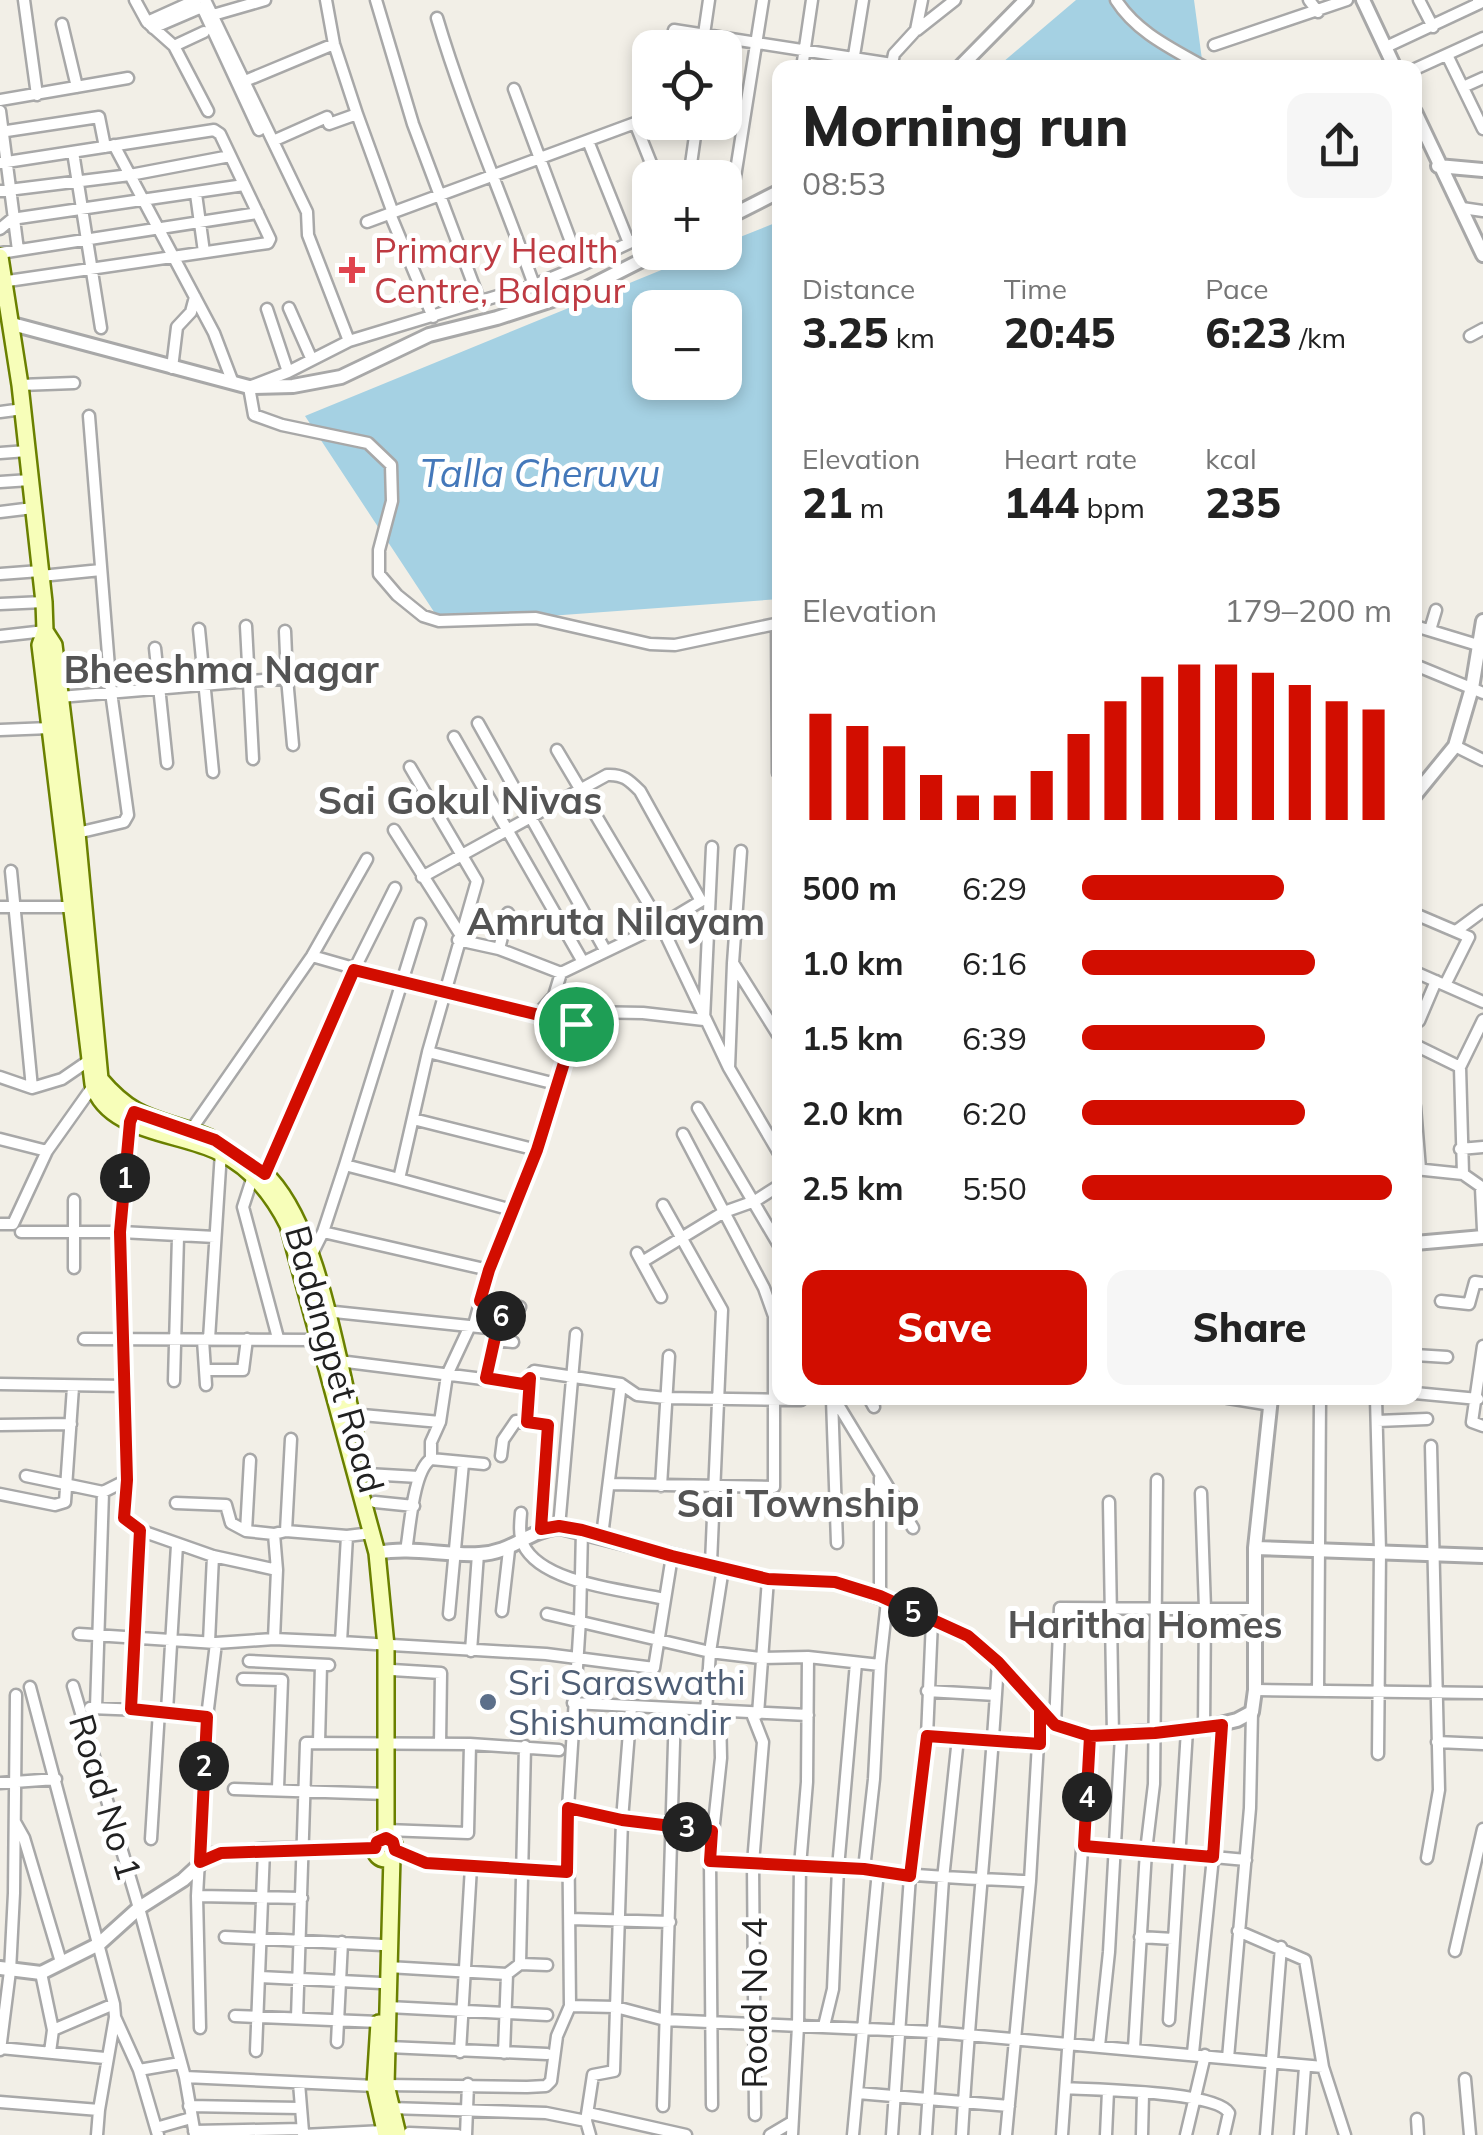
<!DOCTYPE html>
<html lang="en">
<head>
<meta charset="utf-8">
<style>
  :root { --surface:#fff; --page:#f6f6f6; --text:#222; --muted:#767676; --accent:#d20d00 }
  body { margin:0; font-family:Mulish,sans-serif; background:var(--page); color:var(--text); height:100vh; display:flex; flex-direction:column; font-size:38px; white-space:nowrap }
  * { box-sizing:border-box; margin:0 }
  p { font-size:32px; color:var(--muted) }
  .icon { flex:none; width:55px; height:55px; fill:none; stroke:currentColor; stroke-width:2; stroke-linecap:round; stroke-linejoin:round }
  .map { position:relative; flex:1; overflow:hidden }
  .panel { position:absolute; left:772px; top:60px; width:650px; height:1345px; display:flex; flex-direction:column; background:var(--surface); border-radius:20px; box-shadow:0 5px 15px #0003 }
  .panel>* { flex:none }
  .tools { position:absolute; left:632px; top:30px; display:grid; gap:20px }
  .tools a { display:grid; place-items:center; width:110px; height:110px; border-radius:20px; background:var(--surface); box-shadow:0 5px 15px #0003; font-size:50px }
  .pin { position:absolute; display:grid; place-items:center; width:85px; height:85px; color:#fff; margin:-42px; border:5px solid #fff; border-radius:50%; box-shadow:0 2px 10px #0007 }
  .km { position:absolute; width:50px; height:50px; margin:-25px; border-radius:50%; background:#222; color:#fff; font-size:28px; line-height:50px; text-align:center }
  .round { display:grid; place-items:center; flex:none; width:105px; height:105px; border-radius:20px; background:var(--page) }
  .summary { display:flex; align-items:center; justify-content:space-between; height:170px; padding:0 30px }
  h1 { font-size:55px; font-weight:800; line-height:75px }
  .figures { display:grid; grid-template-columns:repeat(3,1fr); gap:15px; height:170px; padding:10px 30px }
  .figures div { display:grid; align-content:center }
  .figures b { font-size:42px; font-weight:800 }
  .figures small { font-size:28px; font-weight:400 }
  .figures p { font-size:28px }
  .chart { height:280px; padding:20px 30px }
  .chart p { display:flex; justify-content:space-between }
  .chart svg { width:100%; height:180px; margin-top:10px; stroke:var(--accent); stroke-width:6 }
  .button { display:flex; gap:20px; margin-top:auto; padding:20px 30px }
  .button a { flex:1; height:115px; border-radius:20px; background:var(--accent); color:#fff; font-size:40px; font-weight:800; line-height:115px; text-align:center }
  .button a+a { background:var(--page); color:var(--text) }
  ul { padding:0 30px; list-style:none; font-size:32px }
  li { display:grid; grid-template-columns:160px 120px 1fr; align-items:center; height:75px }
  li i { height:25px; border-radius:12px; background:var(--accent) }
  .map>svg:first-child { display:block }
  .water { fill:#a5d1e3; fill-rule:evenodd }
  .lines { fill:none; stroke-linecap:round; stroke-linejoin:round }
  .minor-casing { stroke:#a8a8a8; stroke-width:15 }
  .tertiary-casing { stroke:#a8a8a8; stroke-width:18 }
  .secondary-casing { stroke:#6a8000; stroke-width:20 }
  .minor { stroke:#fff; stroke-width:10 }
  .tertiary { stroke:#fff; stroke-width:12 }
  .secondary { stroke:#f7feb9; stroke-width:15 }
  .route-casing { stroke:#fff; stroke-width:20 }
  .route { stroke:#d20d00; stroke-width:12 }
  .health-dot { fill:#e0444e; stroke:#fff; stroke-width:4 }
  .service-dot { fill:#5c6f8a; stroke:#fff; stroke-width:4 }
  .labels { text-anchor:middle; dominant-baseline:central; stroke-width:10; stroke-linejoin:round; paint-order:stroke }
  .health-label { font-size:35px; fill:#be3a42; stroke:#fff; text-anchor:start }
  .street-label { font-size:35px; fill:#212121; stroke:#fff }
  .service-label { font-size:35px; fill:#4e5e75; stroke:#fff; text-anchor:start }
  .water-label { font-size:38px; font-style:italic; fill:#4478ba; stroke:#fff }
  .neighbourhood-label { font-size:38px; font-weight:bold; fill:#545454; stroke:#fff }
</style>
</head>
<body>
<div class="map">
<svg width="1483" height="2135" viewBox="0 0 1483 2135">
  <rect width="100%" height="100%" fill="#f2efe7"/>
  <path class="water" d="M1076,0H1194L1203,67L996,68Z
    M780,221V599L442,624L305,416L703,253L725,252V243ZM650,308H725V382H650Z"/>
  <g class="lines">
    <defs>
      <path id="minor" d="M24,0L37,95
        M135,0L147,22L196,0
        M205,0L307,212L308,235L349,341L288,372L249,387L254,415L282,425L368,443L391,465L392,501L379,550V574L397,595L423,616L439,621L536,618L650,644L675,645L780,623
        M376,0L413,124L480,302
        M1116,0C1137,33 1173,49 1206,68
        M1309,0L1318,12
        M1419,0L1433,27
        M213,15L265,0
        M437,18C464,109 502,195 534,285
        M147,22L174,46L208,111
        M62,24L77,87
        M153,28L202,7L259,130
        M674,30L892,64L894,54L916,30L922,0
        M917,30L955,0
        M1214,45L1347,0
        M174,46L204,32
        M1386,47L1480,3L1478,0
        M702,48L709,0
        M1447,55L1483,129
        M802,68L812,0
        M852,68L863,0
        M1415,69L1483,38
        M647,76H650
        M245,81L334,44
        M1463,87L1483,78
        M0,100L128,78
        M0,111L18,250
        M357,114L393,213
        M635,123L657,178
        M0,132L99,117L105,147
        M273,141L327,117L329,124L357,114L334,44L326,0
        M114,145L214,333L233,383
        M73,152L101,328
        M0,163L214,130L220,134L270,239L268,243L1,282
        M689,178L695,136L692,122
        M0,191L130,175L230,156
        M196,194L204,252
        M725,199L732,196L763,0
        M1462,208L1483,211
        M390,214L433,317
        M367,222L635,123L650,121
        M0,229L12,219L244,185
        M629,243L650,233
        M0,253L258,213
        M580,266L629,243L588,141
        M289,308L312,360
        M267,309L288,372
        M1470,336L1483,329
        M349,341L534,285L580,266L514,89
        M172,368L177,327L191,312L195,297
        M20,385L74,383
        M0,412L23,409
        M0,453L27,451
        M0,482L30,480
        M0,512L33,508
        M0,574L40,571
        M41,576L101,570
        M0,604L44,602
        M777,624L778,773
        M246,626L253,759
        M1415,626L1481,646
        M199,629L213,772
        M1430,630L1436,610
        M0,636L45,631
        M155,648L167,763
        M1415,665L1483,693
        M287,678L293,745
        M60,697L287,678L285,631
        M478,723L605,950
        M0,730L50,728
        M454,737L583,962
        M1455,746L1483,760
        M557,750L661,925L729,1068
        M394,830L460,934
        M77,833L124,822L128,815L111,692L89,416
        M741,851L733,963L780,1038
        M11,871L32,1088
        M422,877L607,775C623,774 629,780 640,791L701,901L661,925L561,973L499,949L458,940
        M0,907H72
        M1415,914L1469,937L1445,985
        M1456,931L1483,911
        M499,949L508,913
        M312,956L444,994L538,1014L554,996L561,973
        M733,963L729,1068L780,1155
        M1415,972L1483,1002
        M538,1014L576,1024
        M1419,1021L1436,981
        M1415,1045L1460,1067
        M428,1052L556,1084
        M0,1077L32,1088L62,1079L94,1057
        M1415,1107L1420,1169
        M698,1108L780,1247
        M413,1119L537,1150
        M191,1130L312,956L367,859
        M0,1139L47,1151L96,1082
        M1460,1149L1483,1147
        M345,1165L399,1179L428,1052L477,881L410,767
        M1415,1169L1463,1174L1483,1188
        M265,1174L354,970L395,888
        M1463,1174L1460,1067L1483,1020
        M253,1176L243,1207L278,1338
        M399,1179L512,1210
        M1481,1188L1483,1230
        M663,1205L722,1310L711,1563
        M0,1224H13L47,1151
        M21,1232H121L215,1237
        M323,1232L489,1270
        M637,1253L661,1297
        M311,1256L323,1232L345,1165L420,924
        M642,1262L724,1212L755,1201L780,1185
        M74,1268V1200
        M481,1301L520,1307
        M1441,1301L1469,1304L1475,1282L1483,1283
        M314,1313L325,1311L498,1329
        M84,1339L321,1340
        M209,1339L221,1152
        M203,1340L206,1385
        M496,1340L513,1342
        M1483,1346L1472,1422L1483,1426
        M1415,1355L1447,1357
        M339,1361L523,1384L534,1371L621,1384L637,1395L666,1398L801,1400
        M205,1370H243L247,1339
        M487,1379L502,1306
        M174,1381L178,1237
        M0,1384L125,1386
        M1415,1393L1478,1399
        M834,1398L913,1528
        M869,1398L874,1407
        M1228,1398L1271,1405
        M1376,1398L1380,1551L1378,1754
        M832,1399L837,1543
        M351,1414L440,1422
        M527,1421L530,1378
        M1377,1421L1427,1419
        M0,1425L71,1424
        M291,1439L286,1531L347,1536L372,1533
        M501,1456L503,1440L516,1421L548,1425L541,1529
        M431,1459L484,1464
        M250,1460L246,1531L274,1534
        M367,1474L419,1477
        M26,1476L103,1492L127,1480
        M609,1484L774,1487V1316L764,1288L683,1134
        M661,1486L669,1356
        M1201,1493L1205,1609L1204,1728
        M0,1494L55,1505L65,1502L73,1387
        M375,1502L414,1506
        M1109,1502L1113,1736
        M176,1503L226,1505L231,1523L246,1531
        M521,1513C520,1524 519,1535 523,1544C541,1584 626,1590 665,1599
        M559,1527L576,1334
        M139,1530L213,1556L277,1570
        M602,1536L621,1384
        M406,1551C410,1528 413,1471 431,1459V1442L440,1422L447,1375L469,1328L474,1325L489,1270L537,1150L579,1015L585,1012L643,1013L704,1020L712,847
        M880,1597V1478
        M502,1611L509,1550
        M449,1614L463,1463
        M547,1614L710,1652L760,1658L808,1657L880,1665L887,1601
        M79,1634L216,1643L274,1639L341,1642L546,1654L654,1668L672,1556
        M274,1639L277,1570L274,1534L286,1531
        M209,1642L213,1556
        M341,1642L347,1536
        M471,1651L478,1554
        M249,1661L329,1665
        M392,1670L441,1673L440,1744
        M243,1679L282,1680L278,1788
        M73,1686L139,1908L185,2077L195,2135
        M30,1687L114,2004L115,2017L99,2110
        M1255,1690L1483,1693
        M927,1691L996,1695
        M1318,1691L1320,1398
        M573,1703L808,1715
        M90,1708L167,1711L207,1717L216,1643
        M96,1708L103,1492
        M131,1709L139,1530L124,1518L127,1480L121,1232L132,1119
        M167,1711L177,1545
        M706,1712L710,1652L723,1568
        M752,1714L763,1742L753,1863L755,2115
        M758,1714L768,1579
        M1055,1725L1060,1608L1256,1609
        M927,1736L1040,1744
        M319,1742L321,1665
        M1437,1742L1483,1744
        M0,1783L56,1779
        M234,1789L388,1794
        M568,1808L622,1820L712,1831
        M15,1822L24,1838L61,1962
        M386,1830L468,1833L470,1744
        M151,1839L159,1711
        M1084,1845L1246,1860
        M395,1850L426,1863L567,1872
        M1427,1858L1439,1790L1431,1446
        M710,1861C817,1865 923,1879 1030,1881
        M864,1869L874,1779L880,1665
        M197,1896L302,1898
        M571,1919L670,1922
        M1238,1931L1305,1960L1323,2067L1345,2135
        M225,1937L382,1945
        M1140,1937L1173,1939
        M1455,1951L1483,1829
        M520,1964L525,1746
        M388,1967L507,1974L520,1964L547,1965
        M41,1973L53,2030L50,2052
        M260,1977L381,1983
        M570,2006L616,2007L665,2020L934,2032L1323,2067
        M388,2007L547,2015
        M235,2016L379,2022
        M115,2017L139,2070L158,2135
        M297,2018L306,1743L470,1744L559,1750
        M1169,2020L1187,1730
        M824,2026L833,1989L838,1868L856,1663
        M200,2028L197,1896L207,1717
        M53,2030L114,2004
        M337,2042L342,1942
        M1099,2046L1109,1952L1121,1736
        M388,2047L547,2054
        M0,2048L105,2058
        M1134,2048L1146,1851L1154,1784L1157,1480
        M0,2050L10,1971L14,1893L16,1695
        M256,2051L264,1850
        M460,2052L471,1867
        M504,2053L507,1974
        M1193,2053L1213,1857L1222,1725
        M1228,2058L1250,1808L1252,1712
        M139,2070L180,2063
        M185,2077L375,2086
        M1465,2079L1470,2135
        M299,2083L303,2132
        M386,2085L527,2087L546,2086L551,2081L557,2036L570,2006L568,1808L580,1620L582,1530
        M1066,2088C1095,2090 1216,2091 1229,2113L1224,2135
        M858,2093L1009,2106
        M0,2102L99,2110L97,2135
        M712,2105L710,1861L721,1758L720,1713
        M189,2106L301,2108
        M663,2106L675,1710
        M390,2108L546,2113L586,2121
        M588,2113L686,2135
        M1417,2119L1418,2135
        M156,2128L191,2118
        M194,2131L302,2129
        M409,2133L458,2135
        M303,2135L384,2131
        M466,2135L468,2084
        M590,2135L586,2121L593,2075L614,2071L622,1820L631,1707
        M770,2135L792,2122
        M792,2135L798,2026L800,1866L807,1782L808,1657
        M853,2135L878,1871
        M892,2135L910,1876L927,1736L932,1621
        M926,2135L943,1879L958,1738
        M962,2135C971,1977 989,1820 998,1662
        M1006,2135L1030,1881L1040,1709
        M1062,2135L1090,1736
        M1106,2135L1108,2091
        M1142,2135L1143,2094
        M1186,2135L1205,2055
        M1266,2135L1281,1947
        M1300,2135L1305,2067"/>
      <path id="tertiary" d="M1363,0L1395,68
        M959,68L1026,0
        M1415,112L1483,255
        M1438,166L1483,170
        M725,219L780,191
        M12,324L249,387L293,386L341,377L429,335L497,318L583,290L658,252
        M1415,795L1455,746L1472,688L1483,621
        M1415,1243L1483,1237
        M1255,1548L1483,1556
        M377,1553C411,1546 445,1556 479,1554C512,1553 527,1531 559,1527L768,1579L835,1582L880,1597L968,1636L998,1662L1055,1725L1090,1736L1204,1728L1237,1720L1252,1712L1255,1690V1548L1271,1398
        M0,1968L41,1973L99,1944L139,1908L183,1880L210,1855L264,1850L375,1848"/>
      <path id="secondary" d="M0,257L20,385L44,602L45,631L40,645L93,1084C107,1133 180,1132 219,1152C251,1167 273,1195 288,1225L377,1553L386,1646V1838
        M45,631L54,645L77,833L100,1079C138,1124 160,1117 210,1138
        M270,1179C319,1233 336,1357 355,1429
        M375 1849a10 10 0 1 1 20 0a10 10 0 1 1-20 0Z
        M392,1856L386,2085L398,2135
        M379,2023L375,2086L386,2135"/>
    </defs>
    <use href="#minor" class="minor-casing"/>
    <use href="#tertiary" class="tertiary-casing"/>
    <use href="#secondary" class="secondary-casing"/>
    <use href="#minor" class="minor"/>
    <use href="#tertiary" class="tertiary"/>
    <use href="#secondary" class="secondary"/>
  </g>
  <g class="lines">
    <defs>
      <path id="route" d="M576,1024L354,970L265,1174L215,1140L134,1112L130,1122L120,1232L127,1480L124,1518L140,1530L131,1709L207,1717L200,1862L221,1853L375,1848L377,1842L386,1838L393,1842L395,1850L426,1863L567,1872L568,1808L622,1820L712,1831L710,1861L864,1869L910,1876L927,1736L1040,1744V1709L1055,1725L1090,1736L1084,1846L1213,1857L1222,1725L1155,1733L1090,1736L1055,1725L998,1662L968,1636L880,1596L835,1582L768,1579L672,1556L582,1530L559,1526L541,1529L548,1425L527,1422L530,1378L523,1384L486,1378L502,1306L480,1301L489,1270L537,1150L576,1024"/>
    </defs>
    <use href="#route" class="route-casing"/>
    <use href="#route" class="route"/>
  </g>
  <path class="health-dot" d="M347 255h10v10h10v10h-10v10h-10v-10h-10v-10h10z"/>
  <circle class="service-dot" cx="488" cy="1702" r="10"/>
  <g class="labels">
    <g class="health-label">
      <text x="374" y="250">Primary Health<tspan x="374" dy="40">Centre, Balapur</tspan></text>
    </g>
    <g class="street-label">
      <text transform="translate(335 1359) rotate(74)">Badangpet Road</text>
      <text transform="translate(106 1797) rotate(73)">Road No 1</text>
      <text transform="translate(754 2003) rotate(-90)">Road No 4</text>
    </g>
    <g class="service-label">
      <text x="508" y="1682">Sri Saraswathi<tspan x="508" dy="40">Shishumandir</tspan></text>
    </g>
    <g class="water-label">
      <text x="540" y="473">Talla Cheruvu</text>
    </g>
    <g class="neighbourhood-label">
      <text x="221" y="669">Bheeshma Nagar</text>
      <text x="460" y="800">Sai Gokul Nivas</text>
      <text x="616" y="921">Amruta Nilayam</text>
      <text x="798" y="1503">Sai Township</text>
      <text x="1145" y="1624">Haritha Homes</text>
    </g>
  </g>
</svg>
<div class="tools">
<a><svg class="icon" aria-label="locate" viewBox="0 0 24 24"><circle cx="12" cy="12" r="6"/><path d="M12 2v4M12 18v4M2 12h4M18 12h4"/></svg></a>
<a>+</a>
<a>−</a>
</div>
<div class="pin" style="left:576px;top:1024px;background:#1e9e55"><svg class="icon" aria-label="arrive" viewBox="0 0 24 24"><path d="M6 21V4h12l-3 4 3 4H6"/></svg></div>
<b class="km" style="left:125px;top:1178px">1</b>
<b class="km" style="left:204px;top:1766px">2</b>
<b class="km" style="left:687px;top:1827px">3</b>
<b class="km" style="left:1087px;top:1797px">4</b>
<b class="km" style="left:913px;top:1612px">5</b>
<b class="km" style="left:501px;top:1316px">6</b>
<section class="panel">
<div class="summary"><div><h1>Morning run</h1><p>08:53</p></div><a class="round"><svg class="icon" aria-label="share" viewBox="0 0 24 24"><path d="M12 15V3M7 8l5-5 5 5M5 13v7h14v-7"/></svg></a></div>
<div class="figures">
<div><p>Distance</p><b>3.25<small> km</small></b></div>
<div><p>Time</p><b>20:45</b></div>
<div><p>Pace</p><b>6:23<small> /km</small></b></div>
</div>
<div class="figures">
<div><p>Elevation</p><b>21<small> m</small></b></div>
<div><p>Heart rate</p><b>144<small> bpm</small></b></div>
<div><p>kcal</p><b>235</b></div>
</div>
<div class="chart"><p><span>Elevation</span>179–200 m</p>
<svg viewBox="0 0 160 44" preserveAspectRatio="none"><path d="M5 44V18M15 44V21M25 44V26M35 44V33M45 44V38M55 44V38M65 44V32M75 44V23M85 44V15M95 44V9M105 44V6M115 44V6M125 44V8M135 44V11M145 44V15M155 44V17"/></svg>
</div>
<ul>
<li><b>500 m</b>6:29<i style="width:65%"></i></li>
<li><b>1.0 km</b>6:16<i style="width:75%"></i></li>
<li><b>1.5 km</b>6:39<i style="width:59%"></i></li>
<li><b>2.0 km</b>6:20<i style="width:72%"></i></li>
<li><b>2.5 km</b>5:50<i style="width:100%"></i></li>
</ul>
<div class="button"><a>Save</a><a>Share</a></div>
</section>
</div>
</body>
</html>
